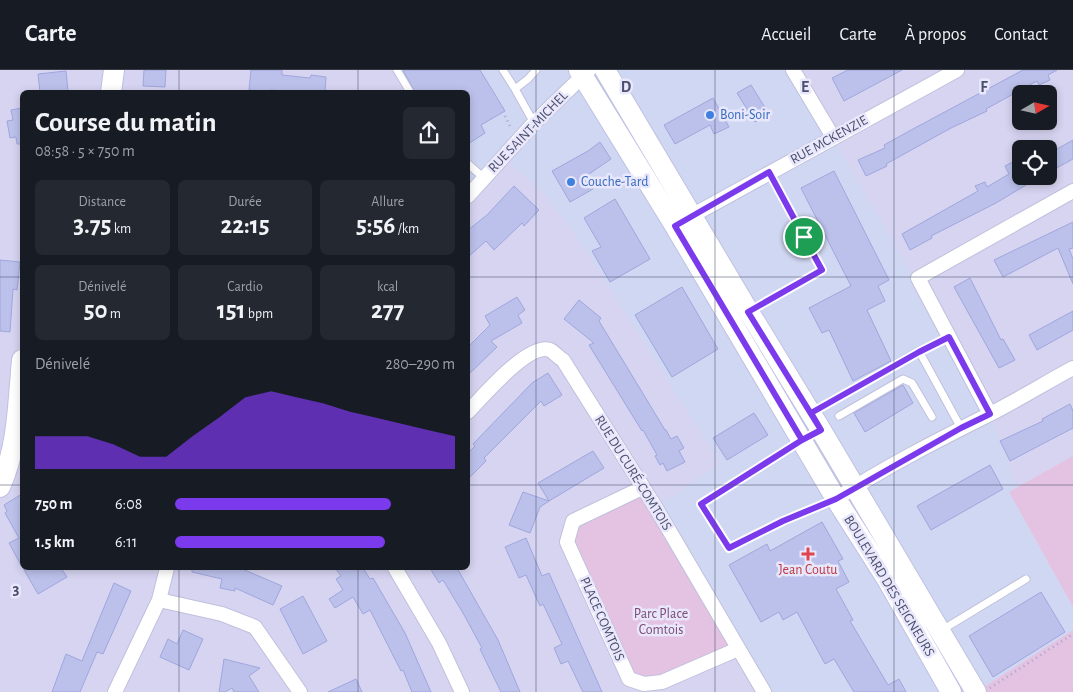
<!DOCTYPE html>
<html lang="fr">
<head>
<meta charset="utf-8">
<style>
  :root { --surface:#171b24; --page:#242831; --text:#f1f3f6; --muted:#9ea1a6; --line:#363941; --accent:#7c3aed }
  body { margin:0; font-family:"Alegreya Sans",sans-serif; background:var(--page); color:var(--text); height:100vh; display:flex; flex-direction:column; font-size:19px; white-space:nowrap }
  * { box-sizing:border-box; margin:0 }
  p { font-size:16px; color:var(--muted) }
  .icon { flex:none; width:28px; height:28px; fill:none; stroke:currentColor; stroke-width:2; stroke-linecap:round; stroke-linejoin:round }
  .map { position:relative; flex:1; overflow:hidden }
  .sheet { position:absolute; left:20px; top:20px; width:450px; height:480px; display:flex; flex-direction:column; background:var(--surface); border-radius:8px; box-shadow:0 2px 8px #0003 }
  .sheet>* { flex:none }
  .needle { width:32px; rotate:81deg }
  .controls { position:absolute; left:1012px; top:15px; display:grid; gap:10px }
  .controls a { display:grid; place-items:center; width:45px; height:45px; border-radius:8px; background:var(--surface); box-shadow:0 2px 8px #0003; font-size:25px }
  .pin { position:absolute; display:grid; place-items:center; width:42px; height:42px; color:#fff; margin:-21px; border:2px solid #fff; border-radius:50%; box-shadow:0 1px 5px #0007 }
  .round { display:grid; place-items:center; flex:none; width:52px; height:52px; border-radius:8px; background:var(--page) }
  .overview { display:flex; align-items:center; justify-content:space-between; height:85px; padding:0 15px }
  h1 { font-size:28px; font-weight:700; line-height:38px }
  .figures { display:grid; grid-template-columns:repeat(3,1fr); gap:8px; height:85px; padding:5px 15px }
  .figures div { display:grid; align-content:center; border-radius:8px; background:var(--page); text-align:center }
  .figures b { font-size:25px; font-weight:700 }
  .figures small { font-size:14px; font-weight:400 }
  .figures p { font-size:14px }
  .chart { height:140px; padding:10px 15px }
  .chart p { display:flex; justify-content:space-between }
  .chart svg { width:100%; height:90px; margin-top:5px; fill:var(--accent); opacity:.7 }
  ul { padding:0 15px; list-style:none; font-size:16px }
  li { display:grid; grid-template-columns:80px 60px 1fr; align-items:center; height:38px }
  li i { height:12px; border-radius:6px; background:var(--accent) }
  header { display:flex; align-items:center; gap:30px; box-sizing:border-box; height:70px; padding:0 25px; background:var(--surface); border-bottom:1px solid var(--line) }
  header strong { font-size:24px }
  nav { display:flex; gap:28px; margin-inline-start:auto; font-size:18px }
  .map>svg:first-child { display:block }
  .residential { fill:#d6d4f1; fill-rule:evenodd }
  .commercial { fill:#d0d7f2 }
  .green { fill:#e4c2e1 }
  .building { fill:#bcc1eb; stroke:#9fa6dc }
  .lines { fill:none; stroke-linecap:round; stroke-linejoin:round }
  .lane-casing { stroke:#bfc0dc; stroke-width:9 }
  .street-casing { stroke:#bfc0dc; stroke-width:16 }
  .secondary-casing { stroke:#bfc1e2; stroke-width:22 }
  .path { stroke:#a0a6cf; stroke-width:2.5; stroke-dasharray:1 4; stroke-linecap:butt }
  .lane { stroke:#fff; stroke-width:7 }
  .street { stroke:#fff; stroke-width:14 }
  .secondary { stroke:#fff; stroke-width:20 }
  .route-casing { stroke:#fff; stroke-width:10 }
  .route { stroke:#7c3aed; stroke-width:6 }
  .grid { fill:none; stroke:#4b506d; stroke-width:1; stroke-opacity:0.55 }
  .shop-dot { fill:#3f7fe0; stroke:#e9e7fc; stroke-width:2 }
  .health-dot { fill:#e0444e; stroke:#e9e7fc; stroke-width:2 }
  .labels { text-anchor:middle; dominant-baseline:central; stroke-width:5; stroke-linejoin:round; paint-order:stroke }
  .shop-label { font-size:14px; fill:#366cbe; stroke:#e9e7fc; text-anchor:start }
  .street-label { font-size:14px; fill:#4b506d; stroke:#e9e7fc }
  .health-label { font-size:14px; fill:#be3a42; stroke:#e9e7fc }
  .park-label { font-size:14px; fill:#7c4b73; stroke:#e9e7fc }
  .grid-label { font-size:16px; text-anchor:middle; font-weight:bold; fill:#4b506d; stroke:#e9e7fc; stroke-width:5; stroke-linejoin:round; paint-order:stroke }
</style>
</head>
<body>
<header>
<strong>Carte</strong>
<nav><a>Accueil</a><a>Carte</a><a>À propos</a><a>Contact</a></nav>
</header>
<div class="map">
<svg width="1073" height="622" viewBox="0 0 1073 622">
  <rect width="100%" height="100%" fill="#e4e2f9"/>
  <path class="residential" d="M0,0H1073V387L1009,422L1073,537V560L976,622H0ZM22,22H468V498H22ZM1021,24H1049V51H1021ZM1021,79H1049V106H1021Z"/>
  <path class="commercial" d="M393,0H579L951,622H764L658,436L720,393L583,176L547,127L503,86L473,121L468,113V22H408Z
    M606,0H793L915,209L990,344L1017,417L1009,422L1073,537V560L976,622Z"/>
  <path class="green" d="M1073,386V537L1009,422Z
    M642,418L738,579L662,612L629,609L567,472L573,451Z
    M1073,560V622H976Z"/>
  <path class="building" d="M144,0H166L165,17L143,16Z
    M251,0H282V5L310,8L311,5L326,7L325,22H291L271,20V22H269L249,20Z
    M403,0H480L505,41L481,55L485,63L468,74V22H415Z
    M848,0H902L844,31L832,8Z
    M1023,0H1057L1048,5L1050,10L1039,15L1037,11L986,39L987,41L951,58L886,94L887,96L866,106L858,90L885,78L884,75L913,59Z
    M66,1L68,22H40L38,4Z
    M751,15L769,44L755,52L737,23Z
    M713,28L729,57L714,64L710,55L675,74L664,55Z
    M22,38V74H17L16,67L10,68L7,51L13,50L11,40Z
    M1073,70V89L1049,102V81L1056,77L1057,79Z
    M600,72L611,89L586,106L593,119L570,132L552,101L588,81Z
    M1017,90L1021,97V106H1041L996,133L931,166L932,168L910,180L902,164L978,121L975,116L985,112L987,117L1009,104L1005,96Z
    M834,101L889,210L878,216L885,231L867,240L891,291L853,311L829,260L822,263L809,238L851,216L801,118Z
    M514,116L539,140L524,156L522,153L494,180L486,171L468,187V160L487,145Z
    M615,129L650,189L610,212L592,181L601,177L584,148Z
    M1073,152V178L1069,179L1073,189V214L1058,178L1003,207L994,190Z
    M0,190L20,192L17,220L13,219L10,262L0,261Z
    M970,208L1001,270L1003,269L1015,290L999,298L954,217Z
    M682,217L718,279L672,307L635,245Z
    M517,227L525,240L518,245L522,253L491,271L497,277L468,305V277L490,255L485,246Z
    M579,230L601,248L599,251L665,360H666L671,369L677,366L684,378L679,381L685,392L667,401L663,393L660,395L655,386L657,385L643,360L642,361L589,275L594,273L564,249Z
    M1073,241V260L1037,280L1029,265Z
    M548,303L562,325L544,336L541,331L484,388L486,391L468,409V383L475,376L473,374L532,313Z
    M903,315L913,333L865,362L854,343Z
    M1070,334L1073,341V358L1010,391L1000,371L1043,351L1042,349Z
    M754,343L768,365L727,390L713,368Z
    M593,381L604,398L549,431L538,413Z
    M990,395L1003,419L931,460L917,436Z
    M523,422L549,431L540,437L530,463L509,455Z
    M22,424V497L9,473L19,468L5,443L7,441L4,435Z
    M822,452L843,489L838,491L849,512L836,519L853,550L850,551L888,615L899,609L906,622H854L834,589L825,594L797,542L783,550L779,542L761,552L729,495L767,474L770,481Z
    M526,468L542,506L549,503L602,622H583L568,591L561,594L554,578L562,574L543,534L540,536L526,505L519,508L505,477Z
    M23,498H61L67,507L38,524Z
    M192,498H240L282,516L273,535L235,518V521L220,518L222,509L192,502Z
    M335,498H363L370,509L373,508L405,563L431,622H412L403,600L401,601L370,540L363,544L353,527L335,538L329,529L343,520L336,509L341,506Z
    M430,498H457L498,570L520,622H501L480,579L482,578L463,543L443,510L439,513Z
    M114,513L131,521L103,584L97,582L80,622H52L66,584L82,591Z
    M1041,522L1065,562L993,607L969,566Z
    M303,526L327,571L303,584L280,539Z
    M183,560L203,569L189,600L160,587L168,569L177,574Z
    M224,589L260,598L249,606L259,622H234L232,618L225,622H219Z
    M356,609L362,622H328Z"/>
  <g class="lines">
    <defs>
      <path id="lane" d="M397,0L410,22
        M503,0L515,19
        M534,53L515,19L528,9L536,0
        M468,94L484,108
        M751,240L822,200L769,103
        M919,281L961,358
        M811,343L919,281L949,267
        M839,346L903,309L912,313L932,347
        M801,370L701,434L729,478L783,451L835,430
        M942,560L1026,509"/>
      <path id="street" d="M793,0L833,67
        M468,126L534,53L589,0
        M684,150L957,0
        M468,342C482,327 529,272 550,280C554,282 559,288 563,290L656,438L764,622
        M990,344L918,208L1073,121
        M642,418L573,451L567,472L629,609L644,614L662,612L738,579
        M836,429C885,397 938,370 990,344C1018,330 1045,313 1073,298
        M395,498L439,573L462,622
        M159,530L222,544L255,557L300,622
        M115,622L159,530L167,498"/>
      <path id="secondary" d="M579,0L675,156L836,429L887,509L951,622
        M605,0L749,242L821,360L976,622
        M111,22L114,0
        M0,417C18,377 18,333 22,290"/>
    </defs>
    <use href="#lane" class="lane-casing"/>
    <use href="#street" class="street-casing"/>
    <use href="#secondary" class="secondary-casing"/>
    <path class="path" d="M505,46L511,58
      M990,618L1073,564"/>
    <use href="#lane" class="lane"/>
    <use href="#street" class="street"/>
    <use href="#secondary" class="secondary"/>
  </g>
  <g class="lines">
    <defs>
      <path id="route" d="M804,167L822,200L748,242L821,360L802,370L701,434L729,478L783,451L836,429L961,358L990,344L949,267L919,282L811,343L821,360L802,370L675,156L769,102L804,167"/>
    </defs>
    <use href="#route" class="route-casing"/>
    <use href="#route" class="route"/>
  </g>
  <path class="grid" d="M179,0V22M358,0V22M536,0V622M715,0V622M894,0V622M0,207H22M468,207H1073M0,415H22M468,415H1073M179,498V622M358,498V622"/>
  <g class="shop-dot">
    <circle cx="710" cy="45" r="5"/>
    <circle cx="571" cy="112" r="5"/>
  </g>
  <path class="health-dot" d="M805.5 476.5h5v5h5v5h-5v5h-5v-5h-5v-5h5z"/>
  <g class="labels">
    <g class="shop-label">
      <text x="720" y="45">Boni-Soir</text>
      <text x="581" y="112">Couche-Tard</text>
    </g>
    <g class="street-label">
      <text transform="translate(528 62) rotate(-46)">RUE SAINT-MICHEL</text>
      <text transform="translate(829 70) rotate(-29)">RUE MCKENZIE</text>
      <text transform="translate(633 403) rotate(58)">RUE DU CURÉ-COMTOIS</text>
      <text transform="translate(889 516) rotate(59)">BOULEVARD DES SEIGNEURS</text>
      <text transform="translate(602 549) rotate(66)">PLACE COMTOIS</text>
    </g>
    <g class="health-label">
      <text x="808" y="500">Jean Coutu</text>
    </g>
    <g class="park-label">
      <text x="661" y="544">Parc Place<tspan x="661" dy="16">Comtois</tspan></text>
    </g>
  </g>
  <g class="grid-label">
    <text x="626" y="22">D</text>
    <text x="805" y="22">E</text>
    <text x="984" y="22">F</text>
    <text x="16" y="524">3</text>
  </g>
</svg>
<div class="controls">
<a><svg class="needle" viewBox="-14 -14 28 28"><path d="M0-13l5 13h-10z" fill="#e53935"/><path d="M0 13l5-13h-10z" fill="#9ea1a6"/></svg></a>
<a><svg class="icon" aria-label="locate" viewBox="0 0 24 24"><circle cx="12" cy="12" r="6"/><path d="M12 2v4M12 18v4M2 12h4M18 12h4"/></svg></a>
</div>
<div class="pin" style="left:804px;top:167px;background:#1e9e55"><svg class="icon" aria-label="arrive" viewBox="0 0 24 24"><path d="M6 21V4h12l-3 4 3 4H6"/></svg></div>
<section class="sheet">
<div class="overview"><div><h1>Course du matin</h1><p>08:58 · 5 × 750 m</p></div><a class="round"><svg class="icon" aria-label="share" viewBox="0 0 24 24"><path d="M12 15V3M7 8l5-5 5 5M5 13v7h14v-7"/></svg></a></div>
<div class="figures">
<div><p>Distance</p><b>3.75<small> km</small></b></div>
<div><p>Durée</p><b>22:15</b></div>
<div><p>Allure</p><b>5:56<small> /km</small></b></div>
</div>
<div class="figures">
<div><p>Dénivelé</p><b>50<small> m</small></b></div>
<div><p>Cardio</p><b>151<small> bpm</small></b></div>
<div><p>kcal</p><b>277</b></div>
</div>
<div class="chart"><p><span>Dénivelé</span>280–290 m</p>
<svg viewBox="0 0 160 44" preserveAspectRatio="none"><path d="M0 44V28L10 28L20 28L30 32L40 38L50 38L60 28L70 19L80 9L90 6L100 9L110 12L120 16L130 19L140 22L150 25L160 28V44z"/></svg>
</div>
<ul>
<li><b>750 m</b>6:08<i style="width:77%"></i></li>
<li><b>1.5 km</b>6:11<i style="width:75%"></i></li>
</ul>
</section>
</div>
</body>
</html>
